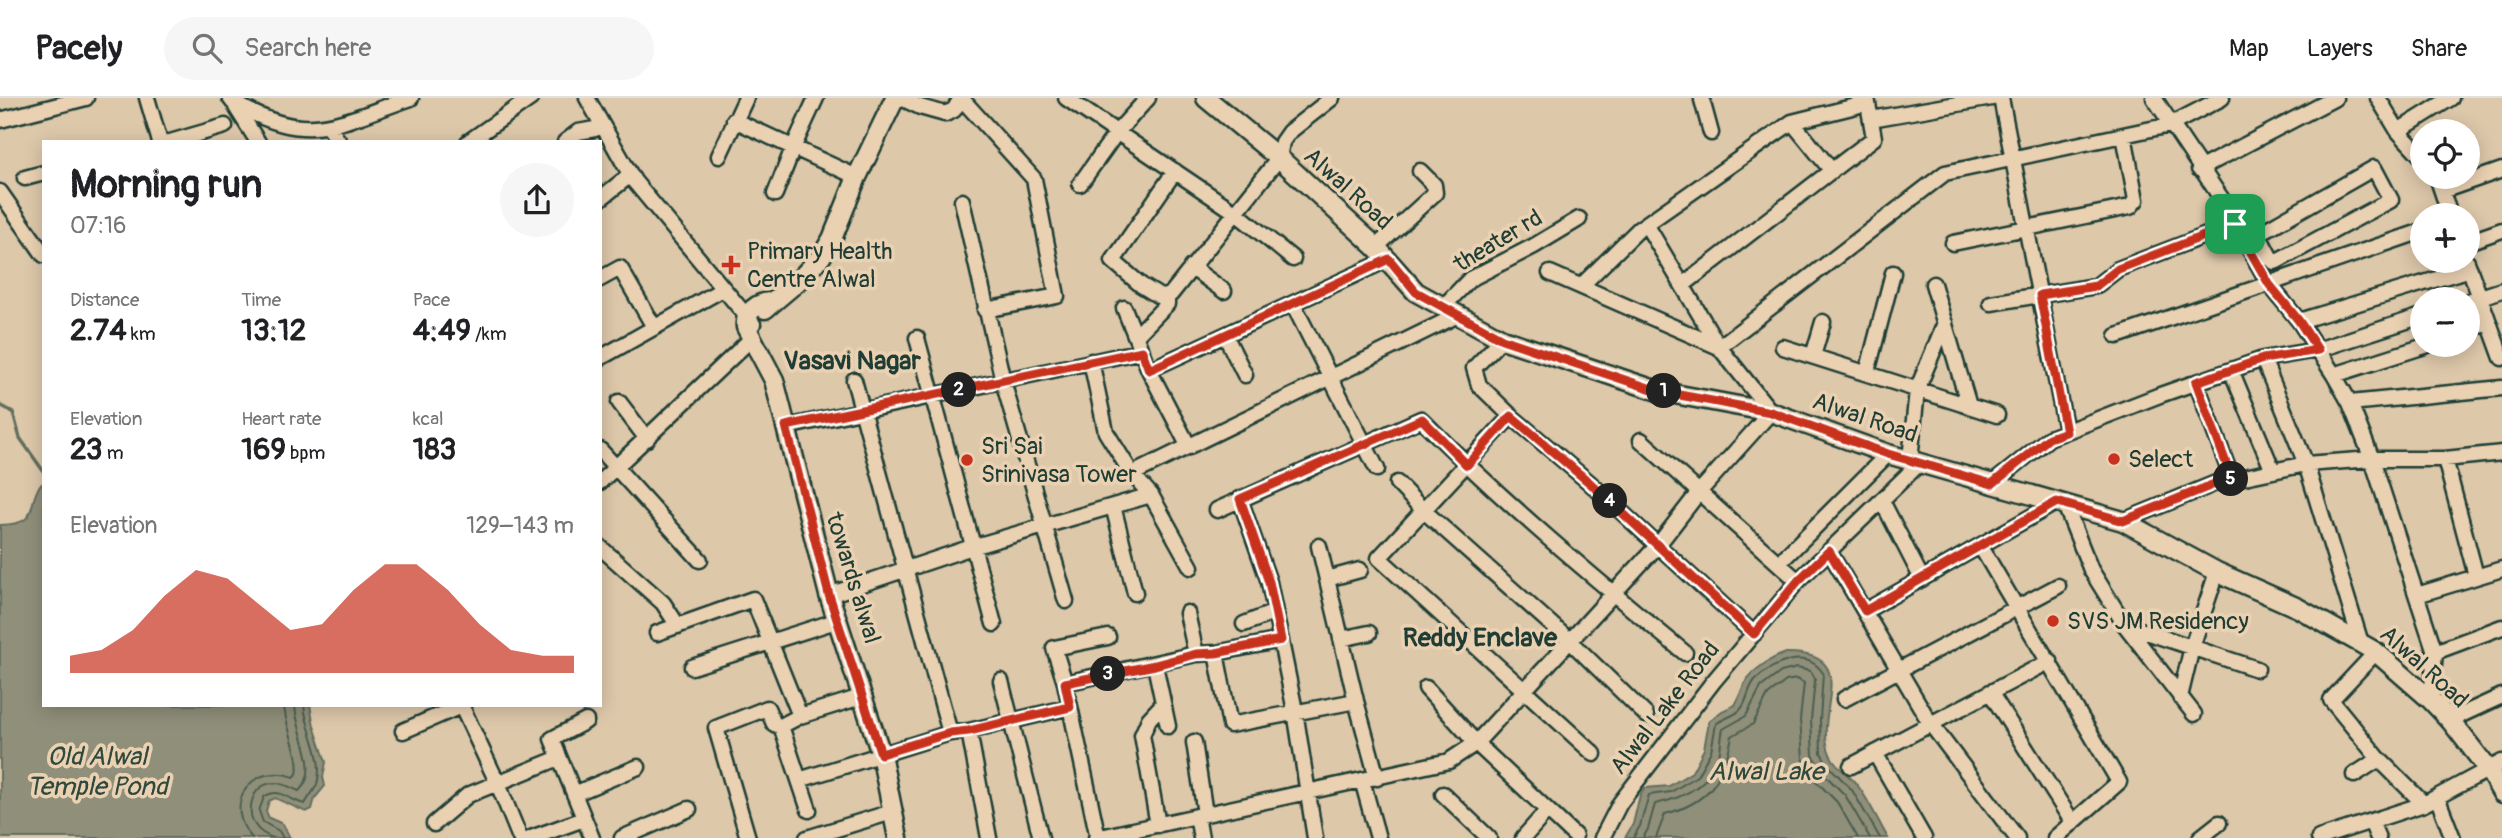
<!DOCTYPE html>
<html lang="en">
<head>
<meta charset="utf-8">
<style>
  :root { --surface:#fff; --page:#f6f6f6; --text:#202124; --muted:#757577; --line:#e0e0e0; --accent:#c8321e }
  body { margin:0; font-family:Pangolin,sans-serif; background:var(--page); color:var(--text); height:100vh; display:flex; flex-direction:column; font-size:26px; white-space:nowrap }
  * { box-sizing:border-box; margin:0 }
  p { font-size:23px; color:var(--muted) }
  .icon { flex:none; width:38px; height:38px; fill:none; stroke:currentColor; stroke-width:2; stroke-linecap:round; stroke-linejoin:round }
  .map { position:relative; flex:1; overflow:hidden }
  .side { position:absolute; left:42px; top:42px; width:560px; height:567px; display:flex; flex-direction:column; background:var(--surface); border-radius:0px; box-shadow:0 4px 18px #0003 }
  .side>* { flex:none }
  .controls { position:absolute; left:2410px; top:21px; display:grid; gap:14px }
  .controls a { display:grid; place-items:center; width:70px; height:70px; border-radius:50%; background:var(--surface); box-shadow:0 4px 18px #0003; font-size:35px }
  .pin { position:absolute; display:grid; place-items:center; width:60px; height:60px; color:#fff; margin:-30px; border-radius:14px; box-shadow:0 4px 10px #0006 }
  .km { position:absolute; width:35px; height:35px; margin:-18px; border-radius:50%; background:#222; color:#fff; font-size:19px; line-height:35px; text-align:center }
  .round { display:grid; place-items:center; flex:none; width:74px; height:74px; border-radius:37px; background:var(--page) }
  .headline { display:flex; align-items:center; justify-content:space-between; height:119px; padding:0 28px }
  h1 { font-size:38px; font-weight:700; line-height:52px }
  .stats { display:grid; grid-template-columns:repeat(3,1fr); gap:10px; height:119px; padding:7px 28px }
  .stats div { display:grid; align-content:center }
  .stats b { font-size:30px; font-weight:700 }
  .stats small { font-size:19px; font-weight:400 }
  .stats p { font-size:19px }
  .chart { height:196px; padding:14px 28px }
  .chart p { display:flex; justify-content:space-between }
  .chart svg { width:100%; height:126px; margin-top:7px; fill:var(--accent); opacity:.7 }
  header { display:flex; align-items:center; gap:42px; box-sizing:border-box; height:98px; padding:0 35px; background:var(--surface); border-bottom:2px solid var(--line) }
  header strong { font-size:33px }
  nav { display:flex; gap:38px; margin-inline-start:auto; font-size:24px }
  .search { width:490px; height:63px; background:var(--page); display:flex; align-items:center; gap:18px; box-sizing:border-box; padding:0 24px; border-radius:38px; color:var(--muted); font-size:26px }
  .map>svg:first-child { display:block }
  .water { fill:#8f8f7a; stroke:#626e5e; stroke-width:2 }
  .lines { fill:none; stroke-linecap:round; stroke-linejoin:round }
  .shore { stroke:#4c5e50; stroke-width:2 }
  .stream { stroke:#626e5e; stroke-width:3.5 }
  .minor-casing { stroke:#1f3d34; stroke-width:19 }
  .major-casing { stroke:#1f3d34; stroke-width:23 }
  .minor { stroke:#ead1b2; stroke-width:14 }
  .major { stroke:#ead1b2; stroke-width:18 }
  .route-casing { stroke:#fff; stroke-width:14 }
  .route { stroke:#c8321e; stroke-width:9 }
  .poi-dot { fill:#c8321e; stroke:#ead1b2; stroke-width:2.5 }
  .labels { text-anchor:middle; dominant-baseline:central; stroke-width:7; stroke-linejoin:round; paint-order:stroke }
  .street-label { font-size:24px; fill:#1f3d34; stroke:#ead1b2 }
  .poi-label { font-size:24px; fill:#1f3d34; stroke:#ead1b2; text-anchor:start }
  .neighbourhood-label { font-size:26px; font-weight:bold; fill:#1f3d34; stroke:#ead1b2 }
  .water-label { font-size:26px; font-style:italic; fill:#30493e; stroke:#ead1b2 }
</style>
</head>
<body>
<header>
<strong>Pacely</strong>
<div class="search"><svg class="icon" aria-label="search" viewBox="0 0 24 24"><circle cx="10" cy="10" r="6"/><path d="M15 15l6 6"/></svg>Search here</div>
<nav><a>Map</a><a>Layers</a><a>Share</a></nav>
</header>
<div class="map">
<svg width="2502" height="740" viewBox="0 0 2502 740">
  <rect width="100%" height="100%" fill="#dec8aa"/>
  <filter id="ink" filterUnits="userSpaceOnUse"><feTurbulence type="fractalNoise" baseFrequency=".0143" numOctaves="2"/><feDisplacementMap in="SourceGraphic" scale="14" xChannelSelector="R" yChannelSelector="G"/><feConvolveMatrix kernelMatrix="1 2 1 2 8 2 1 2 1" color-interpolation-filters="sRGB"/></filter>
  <g filter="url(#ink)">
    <path class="water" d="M44,385V607H310L314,628L326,664L323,679L325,688L315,700L312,711L306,714L275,700L269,703L266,713L269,720L283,726L290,740H0V427C40,426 26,410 40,387Z
      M1786,555C1864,554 1812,615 1830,656C1835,669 1850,677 1858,688C1870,704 1878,723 1888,740H1625L1633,726L1640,697L1645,690L1669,688L1692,674L1704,651L1709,623L1722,613L1735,607C1739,600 1741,592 1745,585C1752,572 1771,560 1786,555Z"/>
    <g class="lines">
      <path class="shore" d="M252,740C222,708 250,663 294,679L297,676C301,657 285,630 284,607
        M273,740C266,737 259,734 255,727C245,712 253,686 273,685C283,684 291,690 299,693C322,671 296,636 295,607
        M283,740L279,733L263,724L259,713L264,699C280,688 289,703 305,706C308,700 315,692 317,686C325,660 306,633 304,607
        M1633,740L1640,728L1649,697L1671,694L1697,678L1711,653L1716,626C1723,620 1733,619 1740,612C1748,604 1747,591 1755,582C1772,566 1806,549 1823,575L1820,622L1821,655L1828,667L1852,692L1880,740
        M1643,740L1648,731L1655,706C1684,700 1713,686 1720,653C1721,646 1721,639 1723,631L1746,618L1761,589L1781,574L1797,570L1810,573L1815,581L1811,622L1813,657L1821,673L1845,697L1870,740
        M1656,740L1665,716C1709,705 1724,681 1732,638L1753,626L1768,597L1786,583L1796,581L1804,585L1800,622L1803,660L1811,678L1837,704L1858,740"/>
      <path class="stream" d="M0,307L13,314L20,340L44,374"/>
      <defs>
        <path id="minor" d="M147,0L160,44
          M230,0L233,4C308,49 337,25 411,0
          M587,0L634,83L753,226
          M901,0L920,9L945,16L954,12L961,0
          M961,0L1034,81L1057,198L985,212
          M1066,0L1235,114L1293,161
          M2001,0L2066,333
          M2154,0L2221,100L2269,186L2299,223L2334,277L2350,305L2372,361L2435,554L2431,602
          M2378,0L2398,33L2422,59
          M1702,2L1711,35
          M236,9L258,44
          M1871,21L1992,0
          M0,22L86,0
          M734,22L857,79
          M1792,24L1832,73
          M329,29L339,44
          M2398,33L2451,0
          M170,44L225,28
          M468,44L531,0
          M565,44L578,34L595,31L602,27
          M719,58L746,0
          M2199,71L2335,0
          M1175,73L1113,163L1141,187L1162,200L1171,196L1279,60L1282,44L1289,34L1332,0
          M2437,79L2450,117
          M25,80L44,75
          M1080,86L1117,34L1148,0
          M2442,93L2502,72
          M0,94L44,157
          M775,96L793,50L816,0
          M600,101L630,77
          M962,103L1003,283L1066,503
          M2468,144L2502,132
          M1953,145L2130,109L2136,102L2124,37
          M1376,149L1435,95L1434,87L1420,73
          M2467,164L2502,260
          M2257,165L2269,157L2258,136L2374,70L2391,102L2277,163L2274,164L2269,157
          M1191,169L1224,193
          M1550,175L1719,249
          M600,181L620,170L654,229
          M1933,186L1969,308
          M1683,187L1874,40L1867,0
          M1581,188L1639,131L1792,24L1868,5
          M2468,203L2502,192
          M1991,205L2096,188L2118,171L2235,126
          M1293,206L1377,371
          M1443,209L1470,181L1534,148L1579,121
          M1124,210L1149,272L1189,349
          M2299,223L2470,171
          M2468,232L2489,224
          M1225,237L1245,277
          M1136,238L1167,206V199
          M2117,238L2422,133
          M917,240L994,526
          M1502,241L1474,270L1479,287L1511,318L1590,385L1754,536
          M1719,249L1945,75L2170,27L2222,0
          M1783,249L1997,317
          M1813,258L1823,224
          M600,260L723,191
          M2263,261L2306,366L2361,545
          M1091,263L1106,334L1132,376L1151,397L1191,469
          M1149,272L1389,161
          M2231,272L2273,373
          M1867,275L1893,175
          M2334,277L2428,247
          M854,282L950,635
          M2196,284L2232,381
          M619,304L647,341
          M2350,305L2502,290
          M1511,318L1379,460L1594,656
          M786,329L1142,253
          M1641,342L1798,483
          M600,352L700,462
          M2445,361L2476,478
          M1910,362L1917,292L1945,225
          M1132,376L1458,217
          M600,384L751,241
          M1397,385L1424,413L1570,543L1646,617
          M1992,386L2049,340L2160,297L2263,261L2317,252L2422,218
          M1240,401L1269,484L1295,613L1315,740
          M1882,403L1922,481
          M2065,407L2091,472L2125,527L2194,616
          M1113,408L1135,495
          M1217,412L1421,321C1504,405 1594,480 1685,555
          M2123,423L2216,385L2306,366L2372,361H2445L2502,355
          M1319,448L1356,603L1377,680
          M600,449L663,505L678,528
          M1981,449L2119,684L2055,740
          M1829,453L1930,625L2017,740
          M1779,465L1888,356
          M1327,481L1360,472
          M829,497L972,449L1151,397
          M2417,497L2502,471
          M1865,513L2057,404
          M1187,515L1196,556
          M1244,526L1275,514
          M2125,527L2257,571
          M657,535L753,501L800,618
          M1341,541L1369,535
          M2376,554L2331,602L2379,661L2424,706
          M2435,554L2502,529
          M1216,555L1230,627L1356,603
          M1155,567L1168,628
          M692,569L839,522
          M1001,583L1041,740
          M1065,585L1196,556L1216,555L1281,542
          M1426,590L1476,645L1575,738
          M1990,594L2073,725
          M2180,599L2192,549L2217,474
          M1844,601L2058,488
          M461,607L498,686L520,740
          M2450,622L2502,598
          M586,623L552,641L592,740
          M781,628L809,712
          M403,633L463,607
          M969,633L989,740
          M1194,644L1205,716
          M1875,655L1924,740
          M1851,668L2050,563
          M2354,677L2379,661
          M799,682L950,635L969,633L1070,609
          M1362,682L1378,740
          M574,696L638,669
          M1443,696L1489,740
          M2437,699L2453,740
          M1197,718L1201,740
          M2371,724L2378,740
          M434,726L468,697L559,660
          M1158,727L1142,637L1149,621L1162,607
          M531,740L584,721
          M622,740L689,711
          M748,740L716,630L767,610L774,626L781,628L800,618L864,598
          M807,740L892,714
          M1096,740L1449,663L1476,645L1658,447L1699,394L1771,314L1719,249L1646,126
          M1098,740L1065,585L1054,550L1108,539
          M1523,740L1547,713
          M1602,740L1620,705L1713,584L1798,483L1920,365
          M2200,740L2219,725
          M2319,740L2424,706L2502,664"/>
        <path id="major" d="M1206,0L1279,60L1376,149L1416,194L1502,241L1658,293L1771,314L1888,356L2123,423L2217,474L2298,510L2376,554L2431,602L2450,622L2488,671L2502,695
          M772,204C757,204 744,215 746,229L774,282L829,497L881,656L898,740
          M765,211L797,184L821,159L832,141L857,79L895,0"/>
      </defs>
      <use href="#minor" class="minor-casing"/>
      <use href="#major" class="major-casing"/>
      <use href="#minor" class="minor"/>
      <use href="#major" class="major"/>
    </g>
  </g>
  <g class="lines" filter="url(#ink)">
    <defs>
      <path id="route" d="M2235,126L2269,186L2299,223L2318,252L2263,261L2196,284L2232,381L2217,385L2123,423L2057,404L1865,513L1829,453L1798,483L1754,536L1590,385L1511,318L1467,367L1422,321L1240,401L1269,484L1281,542L1216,555L1196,556L1155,567L1065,585L1070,609L969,633L950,635L881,656L829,497L786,328L1142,253L1149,272L1389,161L1416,194L1502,241L1658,293L1771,314L1888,356L1992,386L2049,340L2066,334L2040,197L2096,188L2118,171Z"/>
    </defs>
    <use href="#route" class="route-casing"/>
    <use href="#route" class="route"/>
  </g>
  <g class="poi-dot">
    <path d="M727.5 156.5h7v7h7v7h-7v7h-7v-7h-7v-7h7z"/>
    <circle cx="2114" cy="361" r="7"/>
    <circle cx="967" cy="362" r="7"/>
    <circle cx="2053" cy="523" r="7"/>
  </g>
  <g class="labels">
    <g class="street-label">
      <text transform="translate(1348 91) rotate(42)">Alwal Road</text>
      <text transform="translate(1498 143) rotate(-31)">theater rd</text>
      <text transform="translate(1865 320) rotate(19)">Alwal Road</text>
      <text transform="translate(853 480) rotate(73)">towards alwal</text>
      <text transform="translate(2424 569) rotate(42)">Alwal Road</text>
      <text transform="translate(1665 610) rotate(-52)">Alwal Lake Road</text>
    </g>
    <g class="poi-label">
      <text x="747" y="153">Primary Health<tspan x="747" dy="28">Centre Alwal</tspan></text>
      <text x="981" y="348">Sri Sai<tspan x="981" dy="28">Srinivasa Tower</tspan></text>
      <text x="2128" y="361">Select</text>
      <text x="2067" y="523">SVS JM Residency</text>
    </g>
    <g class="neighbourhood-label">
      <text x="852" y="263">Vasavi Nagar</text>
      <text x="1480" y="540">Reddy Enclave</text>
    </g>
    <g class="water-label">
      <text x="97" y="659">Old Alwal<tspan x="97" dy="30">Temple Pond</tspan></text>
      <text x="1766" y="674">Alwal Lake</text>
    </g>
  </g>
</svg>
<div class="controls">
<a><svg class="icon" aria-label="locate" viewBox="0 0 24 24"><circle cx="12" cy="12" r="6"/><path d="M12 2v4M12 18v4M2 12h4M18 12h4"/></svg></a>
<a>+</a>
<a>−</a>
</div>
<div class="pin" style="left:2235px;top:126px;background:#1e9e55"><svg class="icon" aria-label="arrive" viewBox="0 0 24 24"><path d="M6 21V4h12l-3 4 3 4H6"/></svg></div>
<b class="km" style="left:1664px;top:293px">1</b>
<b class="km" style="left:959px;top:292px">2</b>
<b class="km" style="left:1108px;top:576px">3</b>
<b class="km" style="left:1610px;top:403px">4</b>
<b class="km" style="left:2231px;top:381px">5</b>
<section class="side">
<div class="headline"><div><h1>Morning run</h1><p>07:16</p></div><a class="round"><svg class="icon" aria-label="share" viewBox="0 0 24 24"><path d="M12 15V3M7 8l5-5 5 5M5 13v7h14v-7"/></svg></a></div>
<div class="stats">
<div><p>Distance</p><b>2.74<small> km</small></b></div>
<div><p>Time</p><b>13:12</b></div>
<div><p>Pace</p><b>4:49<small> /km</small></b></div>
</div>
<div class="stats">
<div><p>Elevation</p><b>23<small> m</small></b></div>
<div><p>Heart rate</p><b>169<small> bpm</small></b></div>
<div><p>kcal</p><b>183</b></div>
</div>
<div class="chart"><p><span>Elevation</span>129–143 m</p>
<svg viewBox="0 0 160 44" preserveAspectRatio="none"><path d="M0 44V38L10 36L20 29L30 17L40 8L50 11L60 20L70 29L80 27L90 15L100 6L110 6L120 15L130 27L140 36L150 38L160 38V44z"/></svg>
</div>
</section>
</div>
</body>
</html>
